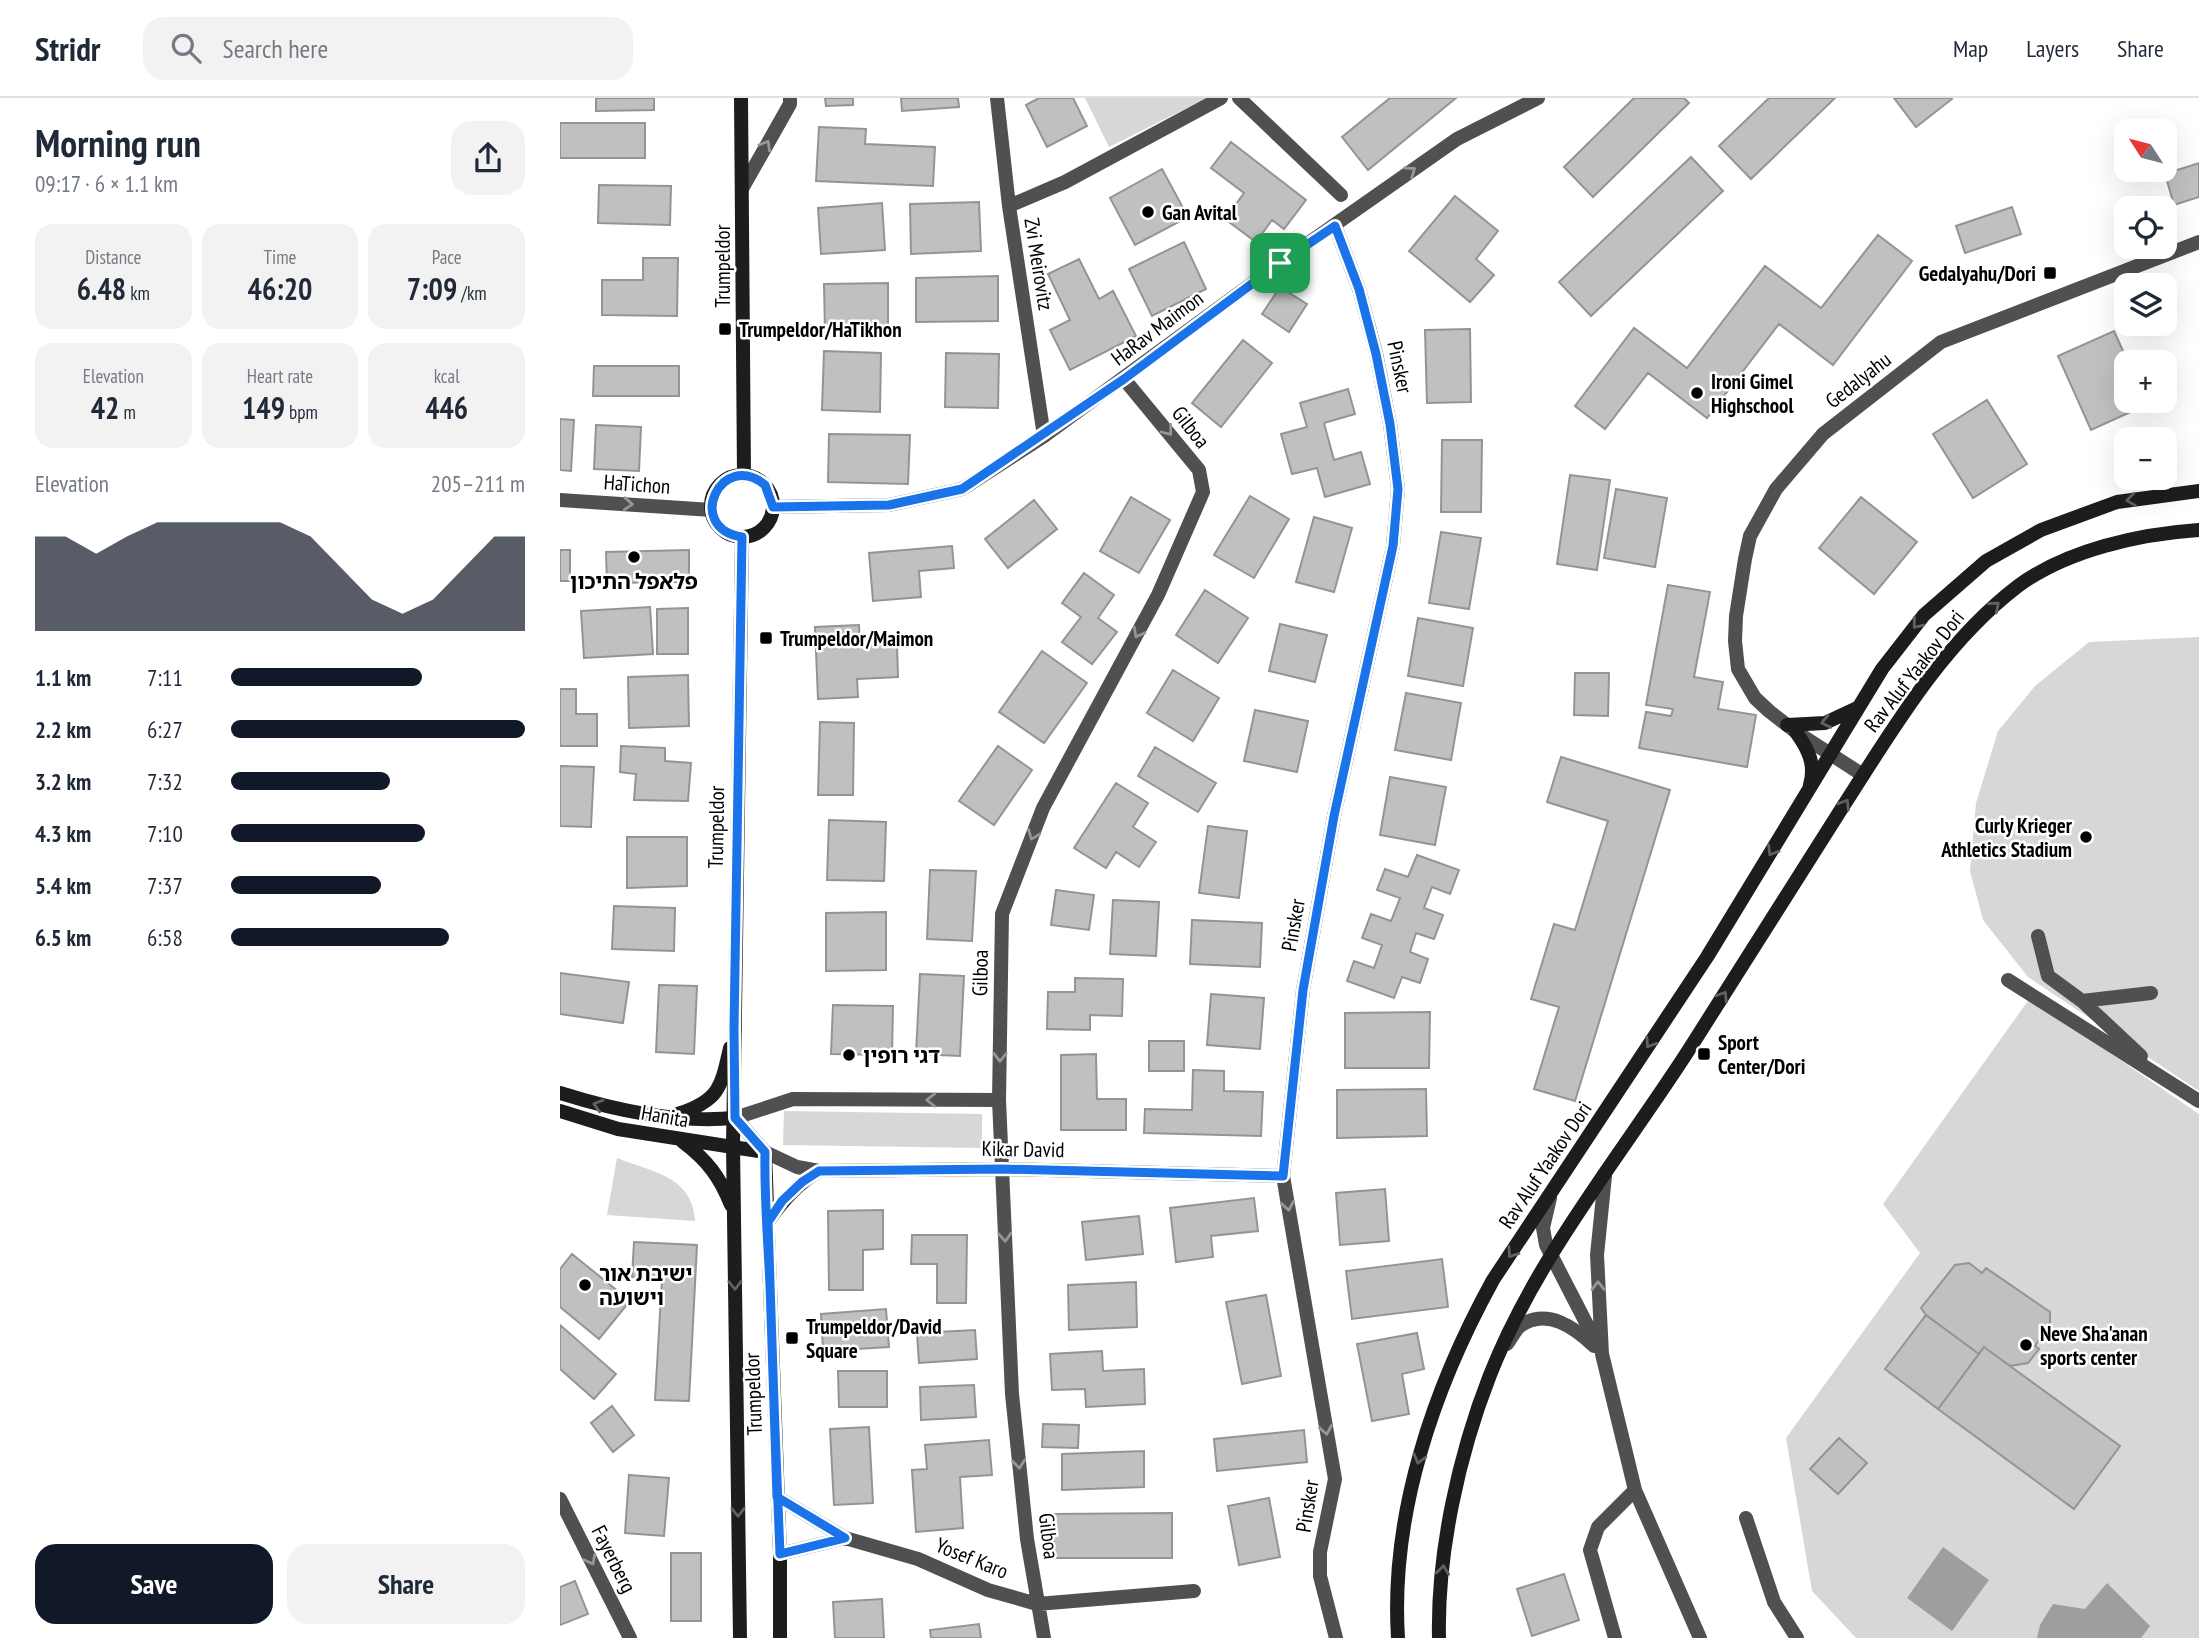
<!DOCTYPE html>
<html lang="en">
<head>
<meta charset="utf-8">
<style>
  :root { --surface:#fff; --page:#f2f2f3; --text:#1f2937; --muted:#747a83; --line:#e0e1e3; --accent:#111827 }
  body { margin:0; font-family:"PT Sans Narrow","Noto Sans Hebrew",sans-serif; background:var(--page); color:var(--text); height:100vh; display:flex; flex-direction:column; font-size:26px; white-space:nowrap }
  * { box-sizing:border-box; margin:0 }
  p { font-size:23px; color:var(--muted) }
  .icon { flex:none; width:38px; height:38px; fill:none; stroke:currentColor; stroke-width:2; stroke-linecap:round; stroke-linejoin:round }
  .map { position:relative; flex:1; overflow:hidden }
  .drawer { display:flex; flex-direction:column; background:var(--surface); width:560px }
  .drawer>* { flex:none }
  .needle { width:46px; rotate:306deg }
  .tools { position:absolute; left:1554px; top:21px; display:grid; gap:14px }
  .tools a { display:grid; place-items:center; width:63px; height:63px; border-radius:14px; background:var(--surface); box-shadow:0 7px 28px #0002; font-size:35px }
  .pin { position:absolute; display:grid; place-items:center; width:60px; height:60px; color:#fff; margin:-30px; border-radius:14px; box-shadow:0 4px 10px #0006 }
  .round { display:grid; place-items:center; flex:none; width:74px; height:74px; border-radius:21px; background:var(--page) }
  .headline { display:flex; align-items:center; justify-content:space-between; height:119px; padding:0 35px }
  h1 { font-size:38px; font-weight:600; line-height:52px }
  .stats { display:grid; grid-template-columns:repeat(3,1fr); gap:10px; height:119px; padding:7px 35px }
  .stats div { display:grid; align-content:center; border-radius:18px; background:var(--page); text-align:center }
  .stats b { font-size:30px; font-weight:600 }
  .stats small { font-size:19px; font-weight:400 }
  .stats p { font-size:19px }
  .chart { height:196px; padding:14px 35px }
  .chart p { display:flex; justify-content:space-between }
  .chart svg { width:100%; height:126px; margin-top:7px; fill:var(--accent); opacity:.7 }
  .cta { display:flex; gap:14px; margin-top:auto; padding:14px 35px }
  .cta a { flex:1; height:80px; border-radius:21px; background:var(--accent); color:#fff; font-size:28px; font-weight:600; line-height:80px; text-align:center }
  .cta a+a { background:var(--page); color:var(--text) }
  ul { padding:0 35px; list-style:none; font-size:23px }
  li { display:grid; grid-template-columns:112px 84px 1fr; align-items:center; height:52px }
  li i { height:18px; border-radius:9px; background:var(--accent) }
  header { display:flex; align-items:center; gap:42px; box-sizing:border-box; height:98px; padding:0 35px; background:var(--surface); border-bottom:2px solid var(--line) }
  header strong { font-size:33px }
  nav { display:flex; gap:38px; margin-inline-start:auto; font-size:24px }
  .search { width:490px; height:63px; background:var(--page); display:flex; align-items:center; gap:18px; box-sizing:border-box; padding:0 24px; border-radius:21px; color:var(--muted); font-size:26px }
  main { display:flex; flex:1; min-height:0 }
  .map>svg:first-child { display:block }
  .green { fill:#d7d7d7 }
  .water { fill:#9e9e9e }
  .building { fill:#c0c0c0; stroke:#949494; stroke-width:2 }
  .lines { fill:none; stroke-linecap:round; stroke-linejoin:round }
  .lane { stroke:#505050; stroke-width:14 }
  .street { stroke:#505050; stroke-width:14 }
  .secondary { stroke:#1d1d1d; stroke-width:14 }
  .oneway { stroke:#969696 }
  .oneway2 { stroke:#616161 }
  .route-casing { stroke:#fff; stroke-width:14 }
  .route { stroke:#1a73e8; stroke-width:9 }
  .poi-dot { fill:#000; stroke:#fff; stroke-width:2.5 }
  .labels { text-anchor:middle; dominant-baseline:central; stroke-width:5; stroke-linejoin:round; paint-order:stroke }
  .poi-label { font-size:21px; font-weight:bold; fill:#000; stroke:#fff; text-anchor:start }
  .street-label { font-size:21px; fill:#000; stroke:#fff }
</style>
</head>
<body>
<header>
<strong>Stridr</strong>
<div class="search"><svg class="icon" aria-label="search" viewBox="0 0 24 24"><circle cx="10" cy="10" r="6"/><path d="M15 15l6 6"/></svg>Search here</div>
<nav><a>Map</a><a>Layers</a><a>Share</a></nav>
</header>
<main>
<section class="drawer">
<div class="headline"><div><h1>Morning run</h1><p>09:17 · 6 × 1.1 km</p></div><a class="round"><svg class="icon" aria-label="share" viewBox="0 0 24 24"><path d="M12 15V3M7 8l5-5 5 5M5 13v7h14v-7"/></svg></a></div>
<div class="stats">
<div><p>Distance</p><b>6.48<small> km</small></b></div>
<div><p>Time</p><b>46:20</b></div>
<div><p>Pace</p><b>7:09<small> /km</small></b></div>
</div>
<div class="stats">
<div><p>Elevation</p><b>42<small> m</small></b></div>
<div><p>Heart rate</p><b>149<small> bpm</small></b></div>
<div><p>kcal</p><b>446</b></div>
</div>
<div class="chart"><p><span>Elevation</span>205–211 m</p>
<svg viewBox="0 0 160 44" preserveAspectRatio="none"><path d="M0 44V11L10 11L20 17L30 11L40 6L50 6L60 6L70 6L80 6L90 11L100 22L110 33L120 38L130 33L140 22L150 11L160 11V44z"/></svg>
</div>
<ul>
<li><b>1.1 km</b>7:11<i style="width:65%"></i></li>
<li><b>2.2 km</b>6:27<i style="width:100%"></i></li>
<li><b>3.2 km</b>7:32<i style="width:54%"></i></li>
<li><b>4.3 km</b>7:10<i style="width:66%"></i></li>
<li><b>5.4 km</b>7:37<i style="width:51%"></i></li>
<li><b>6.5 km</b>6:58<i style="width:74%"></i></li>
</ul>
<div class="cta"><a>Save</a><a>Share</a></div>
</section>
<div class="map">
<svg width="1639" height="1540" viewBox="0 0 1639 1540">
  <rect width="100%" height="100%" fill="#fff"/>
  <path class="green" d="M525,0H647L549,49Z
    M1639,539V993L1468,879L1423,822L1410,773L1416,705L1438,633L1475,588L1529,544Z
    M1470,900L1639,1016V1540H1296L1252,1493L1226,1340L1360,1155L1323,1106Z
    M224,1013L422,1016V1050L223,1047Z
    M57,1060C92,1074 133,1078 135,1123L47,1117Z"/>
  <path class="water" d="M1383,1449L1429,1482L1392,1533L1347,1500Z
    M1547,1485L1590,1528L1581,1540H1477L1480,1527L1493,1506L1525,1511Z"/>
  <path class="building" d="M36,0H94V12L36,13Z
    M265,0H293V7L266,8Z
    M341,0H398L399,9L342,13Z
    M479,0H513L527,28L487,49L466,7Z
    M830,0H896L808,72L782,39Z
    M1074,0H1124L1129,5L1033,99L1004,69Z
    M1209,0H1275L1191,81L1159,48Z
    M1334,0H1391L1392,1L1356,29Z
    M0,25H85V60H0Z
    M259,29L306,31L305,46L375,49L373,88L256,83Z
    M671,44L746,102L724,131L712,122L696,144L665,121L684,95L651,70Z
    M1131,59L1163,93L1031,218L999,184Z
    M1639,65V99L1614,107L1605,76Z
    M602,71L628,119L575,147L550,100Z
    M39,87L111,88L110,127L38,125Z
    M895,98L938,133L916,161L934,177L910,204L849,153Z
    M419,104L421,153L351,156L350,106Z
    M322,105L325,152L261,156L258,110Z
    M1452,109L1461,136L1405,155L1396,128Z
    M1318,137L1352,163L1273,267L1219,226L1147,320L1088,275L1045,331L1015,308L1074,230L1127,270L1205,168L1261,210Z
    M624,144L646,191L592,218L569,171Z
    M83,160H118L117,218L42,217V182H83Z
    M519,161L539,201L553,193L576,238L510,272L490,232L510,222L488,176Z
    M438,178V223L356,224V180Z
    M328,185V232L265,234L264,186Z
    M720,189L747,206L729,234L702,216Z
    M910,231L911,304L867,305L865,232Z
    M1554,233L1568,264L1566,303H1584L1586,307L1531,332L1498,258Z
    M683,242L712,265L661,329L632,305Z
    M264,253L321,255L320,314L262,312Z
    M386,255L439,256L438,310L385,309Z
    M34,268H119V298H33Z
    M788,291L795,316L764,325L774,362L801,354L810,386L765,399L757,370L732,376L721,336L747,329L740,305Z
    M1427,302L1467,366L1413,400L1373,336Z
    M0,321L14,322L11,373L0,372Z
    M36,327L81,329L79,373L34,371Z
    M269,336L350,337L348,386L268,384Z
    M882,342H922L921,414H881Z
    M1010,377L1050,382L1037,472L997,466Z
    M1056,391L1107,400L1095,469L1044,460Z
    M690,398L729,421L694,480L654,457Z
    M571,399L610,422L579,475L540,453Z
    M1301,399L1357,444L1314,496L1259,450Z
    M474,402L497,431L448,470L425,441Z
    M754,419L792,430L774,494L736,484Z
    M881,434L921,440L909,511L869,505Z
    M392,448L394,470L359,473L361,499L313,503L309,455Z
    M0,452H10V483H0Z
    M129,452V484L47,485L46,454Z
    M524,475L554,497L538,520L557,534L532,566L502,544L521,519L502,505Z
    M1108,487L1150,494L1134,579L1163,584L1158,611L1196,617L1187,669L1079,650L1086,614L1111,618L1113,611L1086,607Z
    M645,492L688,520L658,565L616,537Z
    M90,509L93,556L24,560L21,513Z
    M128,510V556H97V511Z
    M858,520L913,530L903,588L848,578Z
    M720,526L767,537L755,584L709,573Z
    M299,527L300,548L337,546L338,579L297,581L298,599L258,601L255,529Z
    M482,553L527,585L484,645L439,614Z
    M613,572L659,600L633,643L587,615Z
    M1015,575H1049L1048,618L1014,617Z
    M128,577L129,628L69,630L68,579Z
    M0,591H16V616H37V648H0Z
    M846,595L901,605L891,662L835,652Z
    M695,612L748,623L737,674L684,663Z
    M260,624L294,625L293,697H258Z
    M61,648L105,650V663L131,665L128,703L74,702L76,676L60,674Z
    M438,648L472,672L434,727L399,703Z
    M595,649L656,685L638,714L578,678Z
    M1001,659L1110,692L1015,1003L974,991L999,909L971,901L994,826L1015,832L1048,723L987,704Z
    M0,668L34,669L31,729L0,728Z
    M830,679L886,689L875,747L820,737Z
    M556,685L588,705L573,729L596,744L579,769L556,754L546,770L514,750Z
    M269,722L326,724L324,783L267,782Z
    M648,728L687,733L679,800L639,795Z
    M67,739H127V788L67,790Z
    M857,757L899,772L890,796L872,789L864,810L883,817L874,841L856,835L850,854L868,861L860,885L842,879L834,900L787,883L794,863L814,870L822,847L802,840L811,816L831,823L840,800L817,792L825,771L848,779Z
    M370,772L416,773L412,843L367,841Z
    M496,792L534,797L529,832L491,827Z
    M553,802L599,804L596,858L550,856Z
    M54,808L115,810L114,853L52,851Z
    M326,814V872L266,873V815Z
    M632,822L702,825L700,869L630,866Z
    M0,875L69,884L63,925L0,916Z
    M360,876L404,878L400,958L356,956Z
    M515,880L563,881L562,918L530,917V932L487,931L488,894H515Z
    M99,887L137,888L134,956L96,954Z
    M651,896L704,900L700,951L647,947Z
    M273,907L333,908L332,957L271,956Z
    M870,914L869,970H785V915Z
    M589,943H624V973H589Z
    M536,956L537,1001H566V1032H501V957Z
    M633,972L664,973V993L703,994L701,1038L584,1035L585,1011L632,1012Z
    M866,991L867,1038L777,1040V992Z
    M825,1091L829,1143L780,1147L776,1095Z
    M694,1100L698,1133L651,1138L653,1159L616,1164L610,1110Z
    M323,1112V1151L303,1152V1192H269L268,1113Z
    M579,1118L583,1156L526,1162L522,1124Z
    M352,1137H407L406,1205H377V1166H351Z
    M74,1144L137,1147L129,1303L95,1302L102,1181L72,1179Z
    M12,1156L70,1203L39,1241L0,1209V1171Z
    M882,1161L888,1209L792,1221L786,1173Z
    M1409,1165L1422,1175L1426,1170L1490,1214V1226L1475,1248L1479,1251L1468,1265L1450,1268L1424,1249L1419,1256L1366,1217L1361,1210L1395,1167Z
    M576,1184L577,1229L509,1232L508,1187Z
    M706,1197L721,1278L682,1286L666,1204Z
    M326,1211L329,1249L263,1253L261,1216Z
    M1366,1217L1419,1256L1378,1311L1325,1271Z
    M0,1227L56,1276L34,1301L0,1271Z
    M415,1232L417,1261L359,1265L357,1235Z
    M857,1235L864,1271L842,1276L849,1316L812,1323L797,1246Z
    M1424,1249L1560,1348L1514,1411L1378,1311Z
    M542,1253L543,1273L584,1271L585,1306L526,1309L525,1291L492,1292L490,1256Z
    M278,1273H327V1309H279Z
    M414,1287L416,1319L361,1322L360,1289Z
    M52,1308L74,1337L53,1354L31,1325Z
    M483,1326L519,1327L518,1350L482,1349Z
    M309,1329L313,1405L274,1407L270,1331Z
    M744,1332L747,1364L657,1373L654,1341Z
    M1279,1340L1307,1365L1278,1396L1250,1371Z
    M429,1342L432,1377L400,1379L403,1430L356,1434L352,1372L367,1371L365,1347Z
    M584,1353V1389L502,1392V1356Z
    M69,1377L109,1380L104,1438L65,1435Z
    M709,1400L720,1459L679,1467L668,1408Z
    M612,1415V1460H494V1416Z
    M111,1455H141V1523H111Z
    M1004,1476L1019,1522L972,1538L957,1491Z
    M15,1483L28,1516L0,1527V1489Z
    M322,1501L324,1540H275L273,1504Z
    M419,1526L421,1540H371L370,1532Z"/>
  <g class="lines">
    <path class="lane" d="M437,0L449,108L484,338
      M679,0L781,97
      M183,89L230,6V0
      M449,108L505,84L661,0
      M1478,838L1488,878L1522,903
      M1448,882L1639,1003
      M1581,958L1522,903L1591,895
      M1186,1420L1214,1504L1237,1540"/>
    <path class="street" d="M775,128L799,191L816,255L830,326L838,391L833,448L774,718L743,892L723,1078L775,1381L760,1454V1478L776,1540
      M0,402L152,412
      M213,409L329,407L402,391L484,338L720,165L897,41L978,0
      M1303,677L1236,634L1209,613L1195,600L1178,571L1175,543L1176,518L1185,461L1190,438L1216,391L1263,336L1381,244L1639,144
      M175,1020L233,1001L439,1002
      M205,1054L237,1069L259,1073L442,1071L723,1078
      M1045,1078L1037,1157L1042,1256L1075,1392L1140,1540
      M990,1100L983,1130L986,1147L1038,1248
      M947,1246C951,1241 955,1232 960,1228C987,1209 1015,1230 1034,1248
      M217,1399L285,1440L358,1461L428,1492L477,1506L634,1493
      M0,1401L70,1540
      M220,1456L285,1440
      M484,1540L467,1441L452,1296L439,1002L442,816L483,710L598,497L643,394L639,372L564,281
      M1055,1540L1030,1452L1038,1429L1075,1392"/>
    <path class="secondary" d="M181,0L184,378
      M151 408a31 31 0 1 1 62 0a31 31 0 1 1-62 0Z
      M1227,627L1265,625L1297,610
      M1236,634C1248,651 1256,666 1250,687
      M0,995C57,1013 115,1025 175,1020
      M0,1013L58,1031L205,1054
      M118,1016C160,1002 161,989 170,950
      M175,1020L205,1054L220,1456V1540
      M123,1044C147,1062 160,1079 171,1107
      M208,1124C222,1103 237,1086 259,1073
      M180,1540L173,1049L182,439
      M838,1540C830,1416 874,1289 933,1182L1147,859L1322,571L1364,517L1426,463L1481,432L1557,404L1639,393
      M879,1540C877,1455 899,1356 930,1277C977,1158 1062,1056 1130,950C1181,870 1232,790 1282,710C1333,631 1382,546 1458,488C1507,452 1579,436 1639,432"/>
  </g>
  <defs><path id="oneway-chevron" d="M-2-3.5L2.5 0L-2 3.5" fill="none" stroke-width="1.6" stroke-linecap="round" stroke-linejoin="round" transform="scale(1.75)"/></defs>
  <g class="oneway">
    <use href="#oneway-chevron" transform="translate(206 47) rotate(-60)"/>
    <use href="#oneway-chevron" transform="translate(851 73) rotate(-35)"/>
    <use href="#oneway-chevron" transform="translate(608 333) rotate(52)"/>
    <use href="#oneway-chevron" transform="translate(68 406) rotate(4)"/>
    <use href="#oneway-chevron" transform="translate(578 535) rotate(118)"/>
    <use href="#oneway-chevron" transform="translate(473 737) rotate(111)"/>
    <use href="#oneway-chevron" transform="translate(440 959) rotate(91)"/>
    <use href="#oneway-chevron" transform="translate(371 1002) rotate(-180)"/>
    <use href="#oneway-chevron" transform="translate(728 1108) rotate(80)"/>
    <use href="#oneway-chevron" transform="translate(445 1139) rotate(87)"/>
    <use href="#oneway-chevron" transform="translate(1038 1188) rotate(-91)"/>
    <use href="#oneway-chevron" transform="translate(766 1332) rotate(80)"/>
    <use href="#oneway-chevron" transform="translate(459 1366) rotate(84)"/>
    <use href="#oneway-chevron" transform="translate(31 1462) rotate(63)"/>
  </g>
  <g class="oneway2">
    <use href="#oneway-chevron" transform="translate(1571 402) rotate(172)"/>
    <use href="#oneway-chevron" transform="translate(1435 508) rotate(-40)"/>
    <use href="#oneway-chevron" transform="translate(1357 526) rotate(129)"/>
    <use href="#oneway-chevron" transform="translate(1266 624) rotate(167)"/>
    <use href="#oneway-chevron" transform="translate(1285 706) rotate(-58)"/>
    <use href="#oneway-chevron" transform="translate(1212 753) rotate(122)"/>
    <use href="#oneway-chevron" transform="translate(1163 898) rotate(-58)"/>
    <use href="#oneway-chevron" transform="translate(1090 945) rotate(123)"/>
    <use href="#oneway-chevron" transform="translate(38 1007) rotate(-164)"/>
    <use href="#oneway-chevron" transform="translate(952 1155) rotate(124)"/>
    <use href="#oneway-chevron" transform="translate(175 1187) rotate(89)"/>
    <use href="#oneway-chevron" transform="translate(859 1361) rotate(105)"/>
    <use href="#oneway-chevron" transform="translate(178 1414) rotate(89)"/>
    <use href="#oneway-chevron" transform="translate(883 1472) rotate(-83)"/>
  </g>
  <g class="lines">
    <defs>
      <path id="route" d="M720,165L564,281L402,391L329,407L213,409L205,387C161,351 124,430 182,439L174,931L175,1020L205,1054C204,1099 208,1144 210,1188C213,1277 216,1367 220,1456L285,1440L217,1399L208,1124L222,1103L242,1084L259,1073L442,1071L723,1078L743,892L774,718L833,448L838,391L830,326L816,256L799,191L775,128L720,165"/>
    </defs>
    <use href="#route" class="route-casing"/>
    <use href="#route" class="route"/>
  </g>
  <g class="poi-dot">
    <circle cx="588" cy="114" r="7"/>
    <rect x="1483" y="168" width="14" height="14" rx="3.5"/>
    <rect x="158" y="224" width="14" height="14" rx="3.5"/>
    <circle cx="1137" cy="295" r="7"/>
    <circle cx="74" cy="459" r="7"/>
    <rect x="199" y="533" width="14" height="14" rx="3.5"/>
    <circle cx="1526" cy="739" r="7"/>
    <rect x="1137" y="949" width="14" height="14" rx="3.5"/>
    <circle cx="289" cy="957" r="7"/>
    <circle cx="25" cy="1187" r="7"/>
    <rect x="225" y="1233" width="14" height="14" rx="3.5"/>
    <circle cx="1466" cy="1247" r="7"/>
  </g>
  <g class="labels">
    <g class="poi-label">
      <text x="602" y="114">Gan Avital</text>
      <text x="1476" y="175" text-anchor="end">Gedalyahu/Dori</text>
      <text x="179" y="231">Trumpeldor/HaTikhon</text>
      <text x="1151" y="283">Ironi Gimel<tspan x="1151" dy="24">Highschool</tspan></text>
      <text x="74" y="483" text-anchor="middle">פלאפל התיכון</text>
      <text x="220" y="540">Trumpeldor/Maimon</text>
      <text x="1512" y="727" text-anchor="end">Curly Krieger<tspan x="1512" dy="24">Athletics Stadium</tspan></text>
      <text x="1158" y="944">Sport<tspan x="1158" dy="24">Center/Dori</tspan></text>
      <text x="303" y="957">דגי רופין</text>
      <text x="39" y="1175">ישיבת אור<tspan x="39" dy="24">וישועה</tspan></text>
      <text x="246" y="1228">Trumpeldor/David<tspan x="246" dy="24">Square</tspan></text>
      <text x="1480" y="1235">Neve Sha'anan<tspan x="1480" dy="24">sports center</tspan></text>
    </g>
    <g class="street-label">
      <text transform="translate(479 166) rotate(81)">Zvi Meirovitz</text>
      <text transform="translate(162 168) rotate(-90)">Trumpeldor</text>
      <text transform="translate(597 230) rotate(-37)">HaRav Maimon</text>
      <text transform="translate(840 269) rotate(78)">Pinsker</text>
      <text transform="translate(1298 282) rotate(-38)">Gedalyahu</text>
      <text transform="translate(631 329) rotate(52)">Gilboa</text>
      <text transform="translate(77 386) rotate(4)">HaTichon</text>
      <text transform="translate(1354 573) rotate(-52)">Rav Aluf Yaakov Dori</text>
      <text transform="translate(156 729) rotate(-89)">Trumpeldor</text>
      <text transform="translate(733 827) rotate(-80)">Pinsker</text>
      <text transform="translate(420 875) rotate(-89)">Gilboa</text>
      <text transform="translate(105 1018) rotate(10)">Hanita</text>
      <text transform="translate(463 1051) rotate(1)">Kikar David</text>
      <text transform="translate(985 1067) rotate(-56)">Rav Aluf Yaakov Dori</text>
      <text transform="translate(193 1296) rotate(-92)">Trumpeldor</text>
      <text transform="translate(747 1408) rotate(-81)">Pinsker</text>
      <text transform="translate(489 1438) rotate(83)">Gilboa</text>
      <text transform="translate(412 1460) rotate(22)">Yosef Karo</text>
      <text transform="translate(54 1461) rotate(63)">Fayerberg</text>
    </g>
  </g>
</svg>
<div class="tools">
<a><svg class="needle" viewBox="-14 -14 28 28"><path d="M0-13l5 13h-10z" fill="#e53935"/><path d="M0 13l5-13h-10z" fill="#747a83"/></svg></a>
<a><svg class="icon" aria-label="locate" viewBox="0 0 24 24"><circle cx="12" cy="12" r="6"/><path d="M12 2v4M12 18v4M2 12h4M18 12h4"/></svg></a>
<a><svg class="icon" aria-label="layers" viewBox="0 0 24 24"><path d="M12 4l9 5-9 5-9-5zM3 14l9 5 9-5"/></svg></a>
<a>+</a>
<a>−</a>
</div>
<div class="pin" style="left:720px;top:165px;background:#1e9e55"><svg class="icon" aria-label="arrive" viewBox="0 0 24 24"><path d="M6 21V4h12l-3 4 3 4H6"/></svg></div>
</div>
</main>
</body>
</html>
